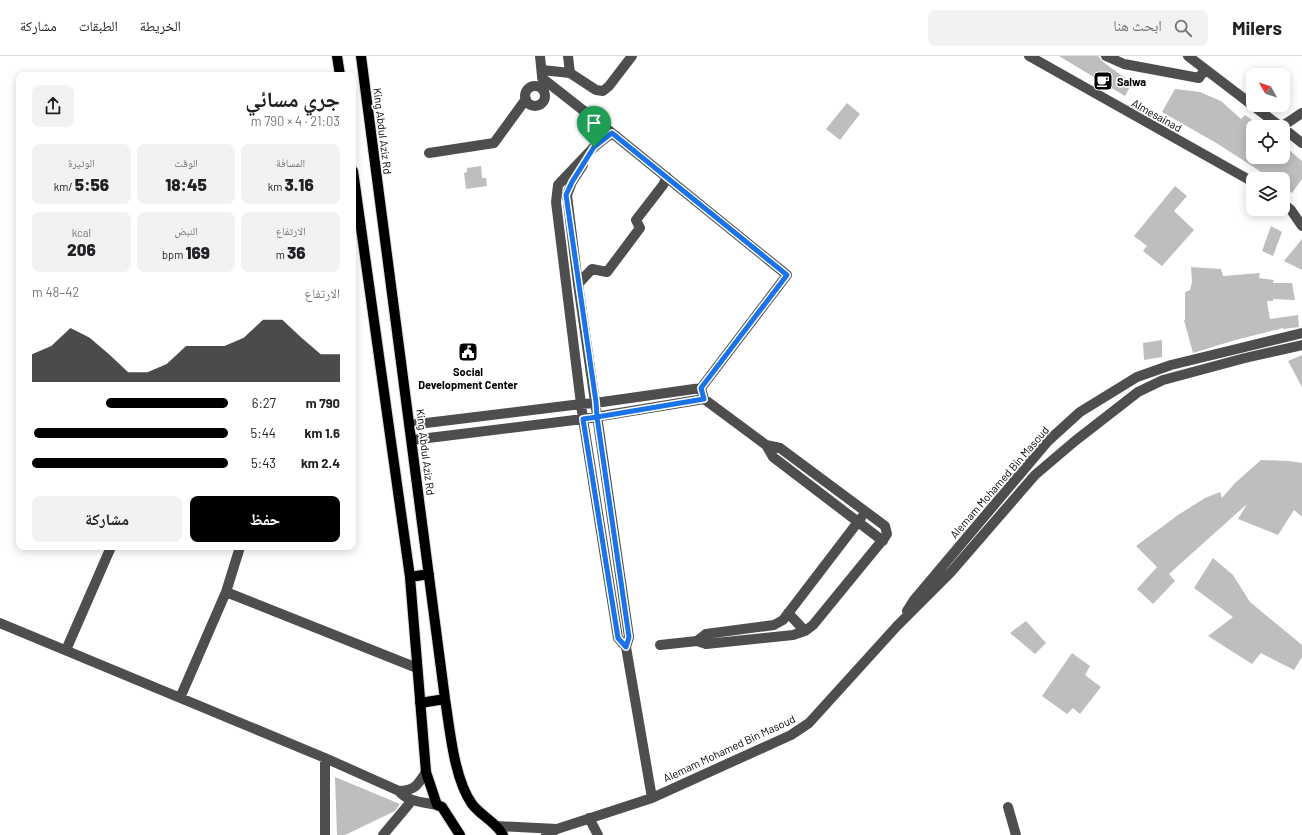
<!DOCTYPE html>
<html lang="ar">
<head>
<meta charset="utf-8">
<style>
  :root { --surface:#fff; --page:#f2f2f2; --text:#202124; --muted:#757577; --line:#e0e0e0; --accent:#000 }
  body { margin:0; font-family:Barlow,"Noto Naskh Arabic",sans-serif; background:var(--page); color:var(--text); direction:rtl; height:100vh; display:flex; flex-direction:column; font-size:15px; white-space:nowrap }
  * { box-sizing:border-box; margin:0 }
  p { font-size:13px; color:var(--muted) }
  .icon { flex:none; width:22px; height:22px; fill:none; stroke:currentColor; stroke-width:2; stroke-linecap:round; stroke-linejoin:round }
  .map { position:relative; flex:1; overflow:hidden; direction:ltr }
  .side { position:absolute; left:16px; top:16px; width:340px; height:478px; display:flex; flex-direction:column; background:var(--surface); border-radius:8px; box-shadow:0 2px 10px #0003; direction:rtl }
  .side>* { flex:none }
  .needle { width:26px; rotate:310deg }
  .fabs { position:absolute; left:1246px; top:12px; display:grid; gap:8px }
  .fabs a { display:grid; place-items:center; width:44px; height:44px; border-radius:8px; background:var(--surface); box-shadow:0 2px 10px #0003; font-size:20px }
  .pin { position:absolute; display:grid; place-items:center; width:34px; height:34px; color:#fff; margin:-41px -17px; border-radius:50% 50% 50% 0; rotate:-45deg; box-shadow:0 0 4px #0007 }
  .pin .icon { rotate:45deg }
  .round { display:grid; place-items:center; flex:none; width:42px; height:42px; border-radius:8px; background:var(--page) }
  .headline { display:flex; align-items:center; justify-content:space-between; height:68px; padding:0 16px }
  h1 { font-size:22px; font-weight:800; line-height:30px }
  .metrics { display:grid; grid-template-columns:repeat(3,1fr); gap:6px; height:68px; padding:4px 16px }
  .metrics div { display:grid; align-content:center; border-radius:8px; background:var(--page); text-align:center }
  .metrics b { font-size:17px; font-weight:800 }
  .metrics small { font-size:11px; font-weight:400 }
  .metrics p { font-size:11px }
  .chart { height:112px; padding:8px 16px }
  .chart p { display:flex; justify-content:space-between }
  .chart svg { width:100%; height:72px; margin-top:4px; fill:var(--accent); opacity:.7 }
  .action { display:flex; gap:8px; margin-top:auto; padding:8px 16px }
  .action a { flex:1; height:46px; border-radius:8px; background:var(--accent); color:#fff; font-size:16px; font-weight:800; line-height:46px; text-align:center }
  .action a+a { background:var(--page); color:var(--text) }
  ul { padding:0 16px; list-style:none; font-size:13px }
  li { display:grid; grid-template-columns:64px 48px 1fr; align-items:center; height:30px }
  li i { height:10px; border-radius:5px; background:var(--accent) }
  header { display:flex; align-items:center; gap:24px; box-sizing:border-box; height:56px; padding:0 20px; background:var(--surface); border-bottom:1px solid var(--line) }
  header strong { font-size:19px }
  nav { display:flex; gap:22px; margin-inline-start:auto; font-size:14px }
  .search { width:280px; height:36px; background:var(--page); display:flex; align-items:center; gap:10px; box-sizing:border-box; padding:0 14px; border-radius:8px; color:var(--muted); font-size:15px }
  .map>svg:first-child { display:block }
  .building { fill:#bebebe }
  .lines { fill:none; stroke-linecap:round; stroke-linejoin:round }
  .major-casing { stroke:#dbdbdb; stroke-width:12 }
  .minor { stroke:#4e4e4e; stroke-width:10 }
  .major { stroke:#000; stroke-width:10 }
  .route-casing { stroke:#fff; stroke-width:8 }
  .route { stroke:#1a73e8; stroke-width:5 }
  .labels { text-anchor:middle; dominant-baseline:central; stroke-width:3.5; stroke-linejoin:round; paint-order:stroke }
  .poi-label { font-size:11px; font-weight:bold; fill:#000; stroke:#fff; text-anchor:start }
  .street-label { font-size:11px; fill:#000; stroke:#fff }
</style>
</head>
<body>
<header>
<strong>Milers</strong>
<div class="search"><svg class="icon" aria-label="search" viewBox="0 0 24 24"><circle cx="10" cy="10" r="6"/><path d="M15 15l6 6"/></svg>ابحث هنا</div>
<nav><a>الخريطة</a><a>الطبقات</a><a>مشاركة</a></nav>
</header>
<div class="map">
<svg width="1302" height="779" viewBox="0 0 1302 779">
  <rect width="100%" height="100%" fill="#fff"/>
  <path class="building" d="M1059,0H1098L1103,6L1132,27L1125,40Z
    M1175,33L1200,36L1221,45L1241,63L1245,59L1262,71H1253V101H1283V89L1302,105V123L1292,137L1283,130V123H1272L1218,88L1162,56Z
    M847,47L860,58L840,84L826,73Z
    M481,110L482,122H486L487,130L466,133L464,117L467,116V112Z
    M1175,130L1187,140L1174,155L1194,174L1162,210L1143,195L1147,190L1134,180Z
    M1271,170L1282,176L1273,200L1262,195Z
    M1302,183V214L1284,205Z
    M1191,211L1221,213L1223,220L1260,217L1259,222L1274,224L1273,227H1292L1295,244L1273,243V245H1267L1270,263L1298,259L1299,271L1283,273V272L1232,285L1193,297L1184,264H1185V236L1190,234L1192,226Z
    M1162,284V301L1144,304L1143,287Z
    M1302,299V331L1288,305Z
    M1261,404L1288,405L1302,407V461L1294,454L1278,479L1238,463L1247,448L1169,518L1175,525L1153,548L1137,533L1157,511L1136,490L1178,459L1205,442L1220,436L1222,442L1235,427Z
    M1213,502L1233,519L1250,546L1302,589V601L1294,614L1261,597L1252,608L1208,580L1233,561L1194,532Z
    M1026,565L1046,587L1035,598L1010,577Z
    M1072,597L1090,610L1085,619L1101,631L1080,658L1073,652L1067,658L1042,640Z
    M335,721L400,748L395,755L345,779H337Z"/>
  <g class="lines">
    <defs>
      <path id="major" d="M337,0L340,19
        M361,0L445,643C450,674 454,723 472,748C481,760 496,766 503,779
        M353,115L410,521L426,716L437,749L442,751L460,779
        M410,521L429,518
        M420,647L445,643"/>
    </defs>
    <use href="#major" class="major-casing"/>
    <path class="minor" d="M540,0L542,20
      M1029,0L1253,126
      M1106,0L1124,8L1199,22L1205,13
      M1188,0L1281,71
      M542,14L570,17L568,0
      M570,17L596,34L603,35L609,30L632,0
      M542,22L612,77
      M525 40a10 10 0 1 1 20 0a10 10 0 1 1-20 0Z
      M1281,71L1302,57
      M1283,72L1302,87
      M429,97L494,87L526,43
      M583,109L572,126L567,139L578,228L629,581L626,591L652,742
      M1283,147L1291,154L1302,170
      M578,228L592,213L607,216L640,172L636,164L663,129L667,121
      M704,343L766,389L773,401L883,485
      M410,369L581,348L595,347L701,332L787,219L612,77L594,91L558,129L556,146L581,348L583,363L618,582L626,591
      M412,384L583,363L704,343L701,332
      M226,536L240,491
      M907,555L914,544L1048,385L1080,356L1137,321L1171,309L1302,277
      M788,557L805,575
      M0,567L325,702L399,735
      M697,585L706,578L774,569L783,564L861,462
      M660,589L697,585L706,588L793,579L805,575L813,569L885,481L887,478L885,470L780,392L766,389
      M66,594L111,491
      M180,642L226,536L417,612
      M325,702V779
      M426,716C417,730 415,734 399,735C407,746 424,746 437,749
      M1008,751L1016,779
      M589,762L598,779
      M496,770L557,773
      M383,779L409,748L410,744
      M546,779L557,773L652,742L791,679L809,667L897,570L951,516L1035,419L1075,385L1138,336L1163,324L1245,302L1302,289"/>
    <use href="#major" class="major"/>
  </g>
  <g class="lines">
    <defs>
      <path id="route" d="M594,91L572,126L566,139L596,346L597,361L629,581L626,591L618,582L583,363L597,361L704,343L701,332L787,219L612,77L594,91"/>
    </defs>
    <use href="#route" class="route-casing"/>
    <use href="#route" class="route"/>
  </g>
  <defs>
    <symbol id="cafe-square" viewBox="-11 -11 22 22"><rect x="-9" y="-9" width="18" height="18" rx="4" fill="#000" stroke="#fff"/><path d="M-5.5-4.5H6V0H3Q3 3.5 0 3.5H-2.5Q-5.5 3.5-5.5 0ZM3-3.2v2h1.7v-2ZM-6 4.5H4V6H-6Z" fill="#fff"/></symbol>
    <symbol id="civic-square" viewBox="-11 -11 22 22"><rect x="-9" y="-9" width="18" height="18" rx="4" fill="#000" stroke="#fff"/><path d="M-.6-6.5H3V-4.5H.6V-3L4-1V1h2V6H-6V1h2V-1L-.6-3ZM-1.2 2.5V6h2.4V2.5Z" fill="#fff"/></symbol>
  </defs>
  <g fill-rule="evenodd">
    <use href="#cafe-square" x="1092" y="14" width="22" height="22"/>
    <use href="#civic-square" x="457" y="285" width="22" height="22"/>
  </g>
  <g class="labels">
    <g class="poi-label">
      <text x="1117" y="25">Salwa</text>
      <text x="468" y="315" text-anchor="middle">Social<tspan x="468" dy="13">Development Center</tspan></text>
    </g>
    <g class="street-label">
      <text transform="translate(1157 59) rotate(29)">Almesainad</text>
      <text transform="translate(383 75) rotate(83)">King Abdul Aziz Rd</text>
      <text transform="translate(426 396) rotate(83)">King Abdul Aziz Rd</text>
      <text transform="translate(999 426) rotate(-49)">Alemam Mohamed Bin Masoud</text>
      <text transform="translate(729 692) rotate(-25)">Alemam Mohamed Bin Masoud</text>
    </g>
  </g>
</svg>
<div class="fabs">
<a><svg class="needle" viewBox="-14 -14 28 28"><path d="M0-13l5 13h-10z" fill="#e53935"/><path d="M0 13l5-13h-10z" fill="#757577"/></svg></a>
<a><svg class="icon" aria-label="locate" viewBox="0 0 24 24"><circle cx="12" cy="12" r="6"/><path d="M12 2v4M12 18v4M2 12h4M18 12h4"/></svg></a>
<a><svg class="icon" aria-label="layers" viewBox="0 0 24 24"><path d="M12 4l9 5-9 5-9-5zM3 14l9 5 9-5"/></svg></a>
</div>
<div class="pin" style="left:594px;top:91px;background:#1e9e55"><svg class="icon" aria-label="arrive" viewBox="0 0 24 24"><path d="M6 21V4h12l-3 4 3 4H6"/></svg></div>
<section class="side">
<div class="headline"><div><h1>جري مسائي</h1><p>21:03 · 4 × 790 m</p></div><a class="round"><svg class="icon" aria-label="share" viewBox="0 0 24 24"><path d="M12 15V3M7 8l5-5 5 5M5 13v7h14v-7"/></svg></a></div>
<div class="metrics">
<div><p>المسافة</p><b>3.16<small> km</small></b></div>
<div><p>الوقت</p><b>18:45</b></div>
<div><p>الوتيرة</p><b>5:56<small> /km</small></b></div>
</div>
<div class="metrics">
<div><p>الارتفاع</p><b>36<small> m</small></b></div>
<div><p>النبض</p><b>169<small> bpm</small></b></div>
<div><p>kcal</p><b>206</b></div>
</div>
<div class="chart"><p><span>الارتفاع</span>42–48 m</p>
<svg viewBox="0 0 160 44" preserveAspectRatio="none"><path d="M0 44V27L10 22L20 11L30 17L40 27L50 38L60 38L70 33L80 22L90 22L100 22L110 17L120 6L130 6L140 17L150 27L160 27V44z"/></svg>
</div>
<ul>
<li><b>790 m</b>6:27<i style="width:62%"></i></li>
<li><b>1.6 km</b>5:44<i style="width:99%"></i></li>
<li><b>2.4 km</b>5:43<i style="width:100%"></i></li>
</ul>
<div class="action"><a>حفظ</a><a>مشاركة</a></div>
</section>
</div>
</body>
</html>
